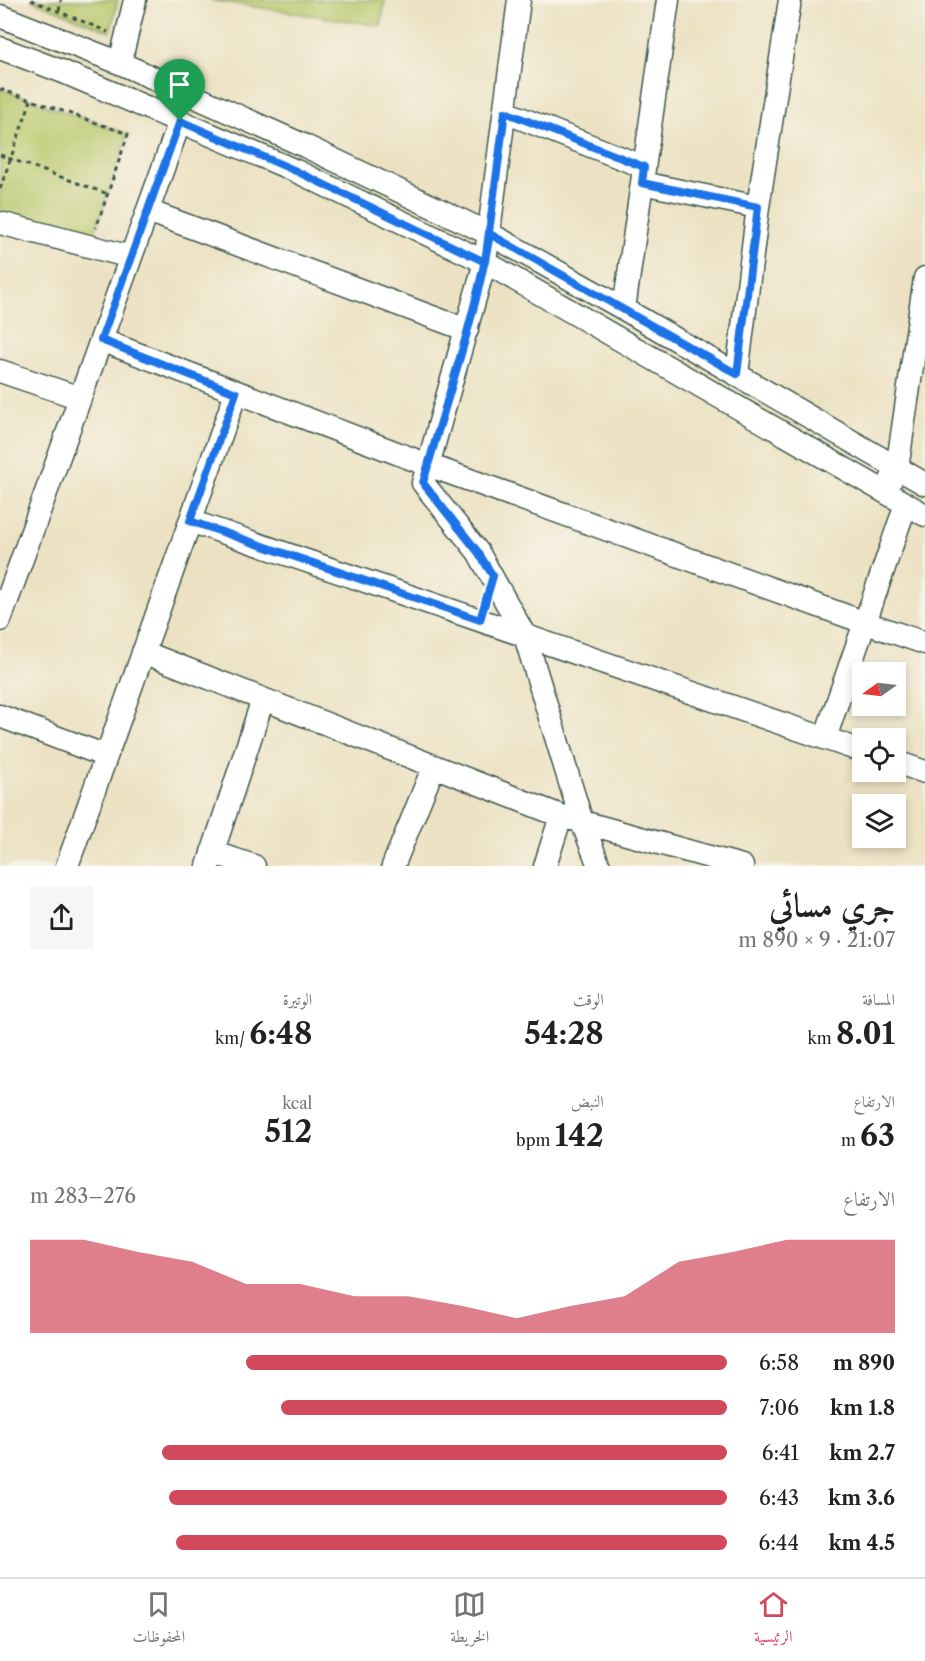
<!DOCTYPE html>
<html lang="ar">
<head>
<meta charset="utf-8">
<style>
  :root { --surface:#fff; --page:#f6f6f6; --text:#222; --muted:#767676; --line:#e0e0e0; --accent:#d1495b }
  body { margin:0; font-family:"Libre Caslon Text",Amiri,serif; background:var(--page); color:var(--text); direction:rtl; height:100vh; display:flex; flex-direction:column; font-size:22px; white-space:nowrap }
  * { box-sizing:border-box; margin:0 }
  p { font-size:20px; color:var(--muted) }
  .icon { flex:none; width:33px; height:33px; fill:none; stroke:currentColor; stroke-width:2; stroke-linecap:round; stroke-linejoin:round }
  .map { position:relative; height:866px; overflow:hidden; direction:ltr }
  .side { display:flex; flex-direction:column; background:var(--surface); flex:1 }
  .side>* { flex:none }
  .needle { width:39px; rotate:256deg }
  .buttons { position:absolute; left:852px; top:662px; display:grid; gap:12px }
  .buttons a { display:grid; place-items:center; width:54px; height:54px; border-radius:0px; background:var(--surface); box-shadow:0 3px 9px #0003; font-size:30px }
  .pin { position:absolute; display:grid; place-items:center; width:51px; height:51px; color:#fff; margin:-62px -26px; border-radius:50% 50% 50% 0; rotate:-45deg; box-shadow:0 0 6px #0007 }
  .pin .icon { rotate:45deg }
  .round { display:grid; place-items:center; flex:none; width:63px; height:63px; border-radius:0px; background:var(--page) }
  .overview { display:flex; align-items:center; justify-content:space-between; height:102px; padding:0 30px }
  h1 { font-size:33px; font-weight:700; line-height:45px }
  .stats { display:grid; grid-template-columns:repeat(3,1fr); gap:9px; height:102px; padding:6px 30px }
  .stats div { display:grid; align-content:center }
  .stats b { font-size:30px; font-weight:700 }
  .stats small { font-size:16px; font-weight:400 }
  .stats p { font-size:16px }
  .chart { height:168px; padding:12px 30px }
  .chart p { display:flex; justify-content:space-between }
  .chart svg { width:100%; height:108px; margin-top:6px; fill:var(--accent); opacity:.7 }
  ul { padding:0 30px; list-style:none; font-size:20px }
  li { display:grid; grid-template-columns:96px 72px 1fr; align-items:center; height:45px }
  li i { height:15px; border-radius:8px; background:var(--accent) }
  .tab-bar { display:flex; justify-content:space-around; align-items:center; height:84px; border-top:2px solid var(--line); background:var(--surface); font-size:16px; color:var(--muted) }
  .tab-bar a { display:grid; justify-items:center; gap:3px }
  .tab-bar .selected { color:var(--accent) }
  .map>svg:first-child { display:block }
  .green { fill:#b9c86a; stroke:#6c824f; stroke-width:1.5 }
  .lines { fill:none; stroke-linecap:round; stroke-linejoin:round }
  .minor-casing { stroke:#3e5649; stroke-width:25 }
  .path { stroke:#3e5649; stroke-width:3; stroke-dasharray:4.5 4.5; stroke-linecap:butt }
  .minor { stroke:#fff; stroke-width:22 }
  .route-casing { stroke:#fff; stroke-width:12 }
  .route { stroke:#1a73e8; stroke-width:8 }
</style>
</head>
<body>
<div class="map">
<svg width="925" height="866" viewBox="0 0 925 866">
  <rect width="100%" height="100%" fill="#f7f3e8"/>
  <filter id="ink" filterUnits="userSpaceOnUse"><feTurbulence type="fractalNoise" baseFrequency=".0167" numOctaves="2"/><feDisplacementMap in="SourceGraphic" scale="12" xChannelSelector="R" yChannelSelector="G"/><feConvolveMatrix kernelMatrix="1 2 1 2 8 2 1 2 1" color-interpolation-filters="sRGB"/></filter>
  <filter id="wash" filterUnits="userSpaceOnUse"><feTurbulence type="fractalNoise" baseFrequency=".008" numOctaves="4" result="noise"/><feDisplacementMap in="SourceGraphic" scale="24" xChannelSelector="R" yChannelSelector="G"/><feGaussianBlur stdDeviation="1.35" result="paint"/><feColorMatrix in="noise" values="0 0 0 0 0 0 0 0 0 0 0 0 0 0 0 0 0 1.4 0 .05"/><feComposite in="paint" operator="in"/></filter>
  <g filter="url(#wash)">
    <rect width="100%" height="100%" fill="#ece2c3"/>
    <path class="green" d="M31,0H118L110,32Z
      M210,0H385L381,26Z
      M0,89L128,134L90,246L0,214Z"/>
  </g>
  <g filter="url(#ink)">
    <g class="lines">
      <defs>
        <path id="minor" d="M519,0L485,262L423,483L478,552L525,636L582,822L599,866
          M0,16L120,63L305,146L490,234L624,309L925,484
          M0,48L61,71L296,171L485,262L925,515
          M120,63L135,0
          M505,112L644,167
          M642,183L758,207
          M148,211L467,330
          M0,223L131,257
          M624,309L668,0
          M101,340L428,465L866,623L925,643
          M0,371L80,398
          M737,374L758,207L790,0
          M891,480L897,469L925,278
          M190,521L862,751
          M0,620L180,121
          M143,652L561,816L742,866
          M0,716L106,756
          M825,738L906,504
          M896,762L925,772
          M212,852L254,866
          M67,866L236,393
          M208,866L263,699
          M393,866L434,766
          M545,866L561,816"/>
      </defs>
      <use href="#minor" class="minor-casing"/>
      <path class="path" d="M31,0L108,32
        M59,11L61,0
        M0,89L128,134L96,228
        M0,155L108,194
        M0,189L31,100"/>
      <use href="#minor" class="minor"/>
    </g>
  </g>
  <g class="lines" filter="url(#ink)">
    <defs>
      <path id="route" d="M180,121L101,340L236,393L190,521L480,620L493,576L478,552L423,483C446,401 475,318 490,234L737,374L758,207L642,183L644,167L505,112L485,262L296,171L180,121"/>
    </defs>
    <use href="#route" class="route-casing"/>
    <use href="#route" class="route"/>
  </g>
</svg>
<div class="buttons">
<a><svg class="needle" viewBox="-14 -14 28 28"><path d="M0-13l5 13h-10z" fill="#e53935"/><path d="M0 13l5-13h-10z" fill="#767676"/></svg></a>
<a><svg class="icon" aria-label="locate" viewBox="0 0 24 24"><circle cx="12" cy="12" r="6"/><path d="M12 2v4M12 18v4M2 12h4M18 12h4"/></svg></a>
<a><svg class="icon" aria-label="layers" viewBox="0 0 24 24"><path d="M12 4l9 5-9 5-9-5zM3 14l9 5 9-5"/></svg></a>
</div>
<div class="pin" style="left:180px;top:121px;background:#1e9e55"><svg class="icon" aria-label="arrive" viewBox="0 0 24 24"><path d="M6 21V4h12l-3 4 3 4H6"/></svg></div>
</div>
<section class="side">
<div class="overview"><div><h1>جري مسائي</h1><p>21:07 · 9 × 890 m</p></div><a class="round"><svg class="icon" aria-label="share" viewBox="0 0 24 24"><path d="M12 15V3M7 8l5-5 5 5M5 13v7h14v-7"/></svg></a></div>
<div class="stats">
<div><p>المسافة</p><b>8.01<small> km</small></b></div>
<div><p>الوقت</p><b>54:28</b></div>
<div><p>الوتيرة</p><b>6:48<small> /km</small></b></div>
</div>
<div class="stats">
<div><p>الارتفاع</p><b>63<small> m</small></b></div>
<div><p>النبض</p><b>142<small> bpm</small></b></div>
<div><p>kcal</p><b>512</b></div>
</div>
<div class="chart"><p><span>الارتفاع</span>276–283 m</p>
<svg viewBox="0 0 160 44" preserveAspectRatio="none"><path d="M0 44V6L10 6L20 11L30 15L40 24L50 24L60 29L70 29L80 33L90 38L100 33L110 29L120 15L130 11L140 6L150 6L160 6V44z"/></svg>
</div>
<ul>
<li><b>890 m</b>6:58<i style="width:69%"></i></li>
<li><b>1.8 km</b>7:06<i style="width:64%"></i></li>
<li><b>2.7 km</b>6:41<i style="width:81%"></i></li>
<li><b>3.6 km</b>6:43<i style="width:80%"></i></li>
<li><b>4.5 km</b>6:44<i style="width:79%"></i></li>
</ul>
</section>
<nav class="tab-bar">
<a class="selected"><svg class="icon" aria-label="home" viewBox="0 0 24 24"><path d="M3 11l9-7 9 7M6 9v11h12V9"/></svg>الرئيسية</a>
<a><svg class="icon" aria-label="map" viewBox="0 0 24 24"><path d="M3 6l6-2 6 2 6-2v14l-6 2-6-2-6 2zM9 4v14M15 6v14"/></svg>الخريطة</a>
<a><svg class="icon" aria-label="saved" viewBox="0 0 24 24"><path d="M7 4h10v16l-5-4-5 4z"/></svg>المحفوظات</a>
</nav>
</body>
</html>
